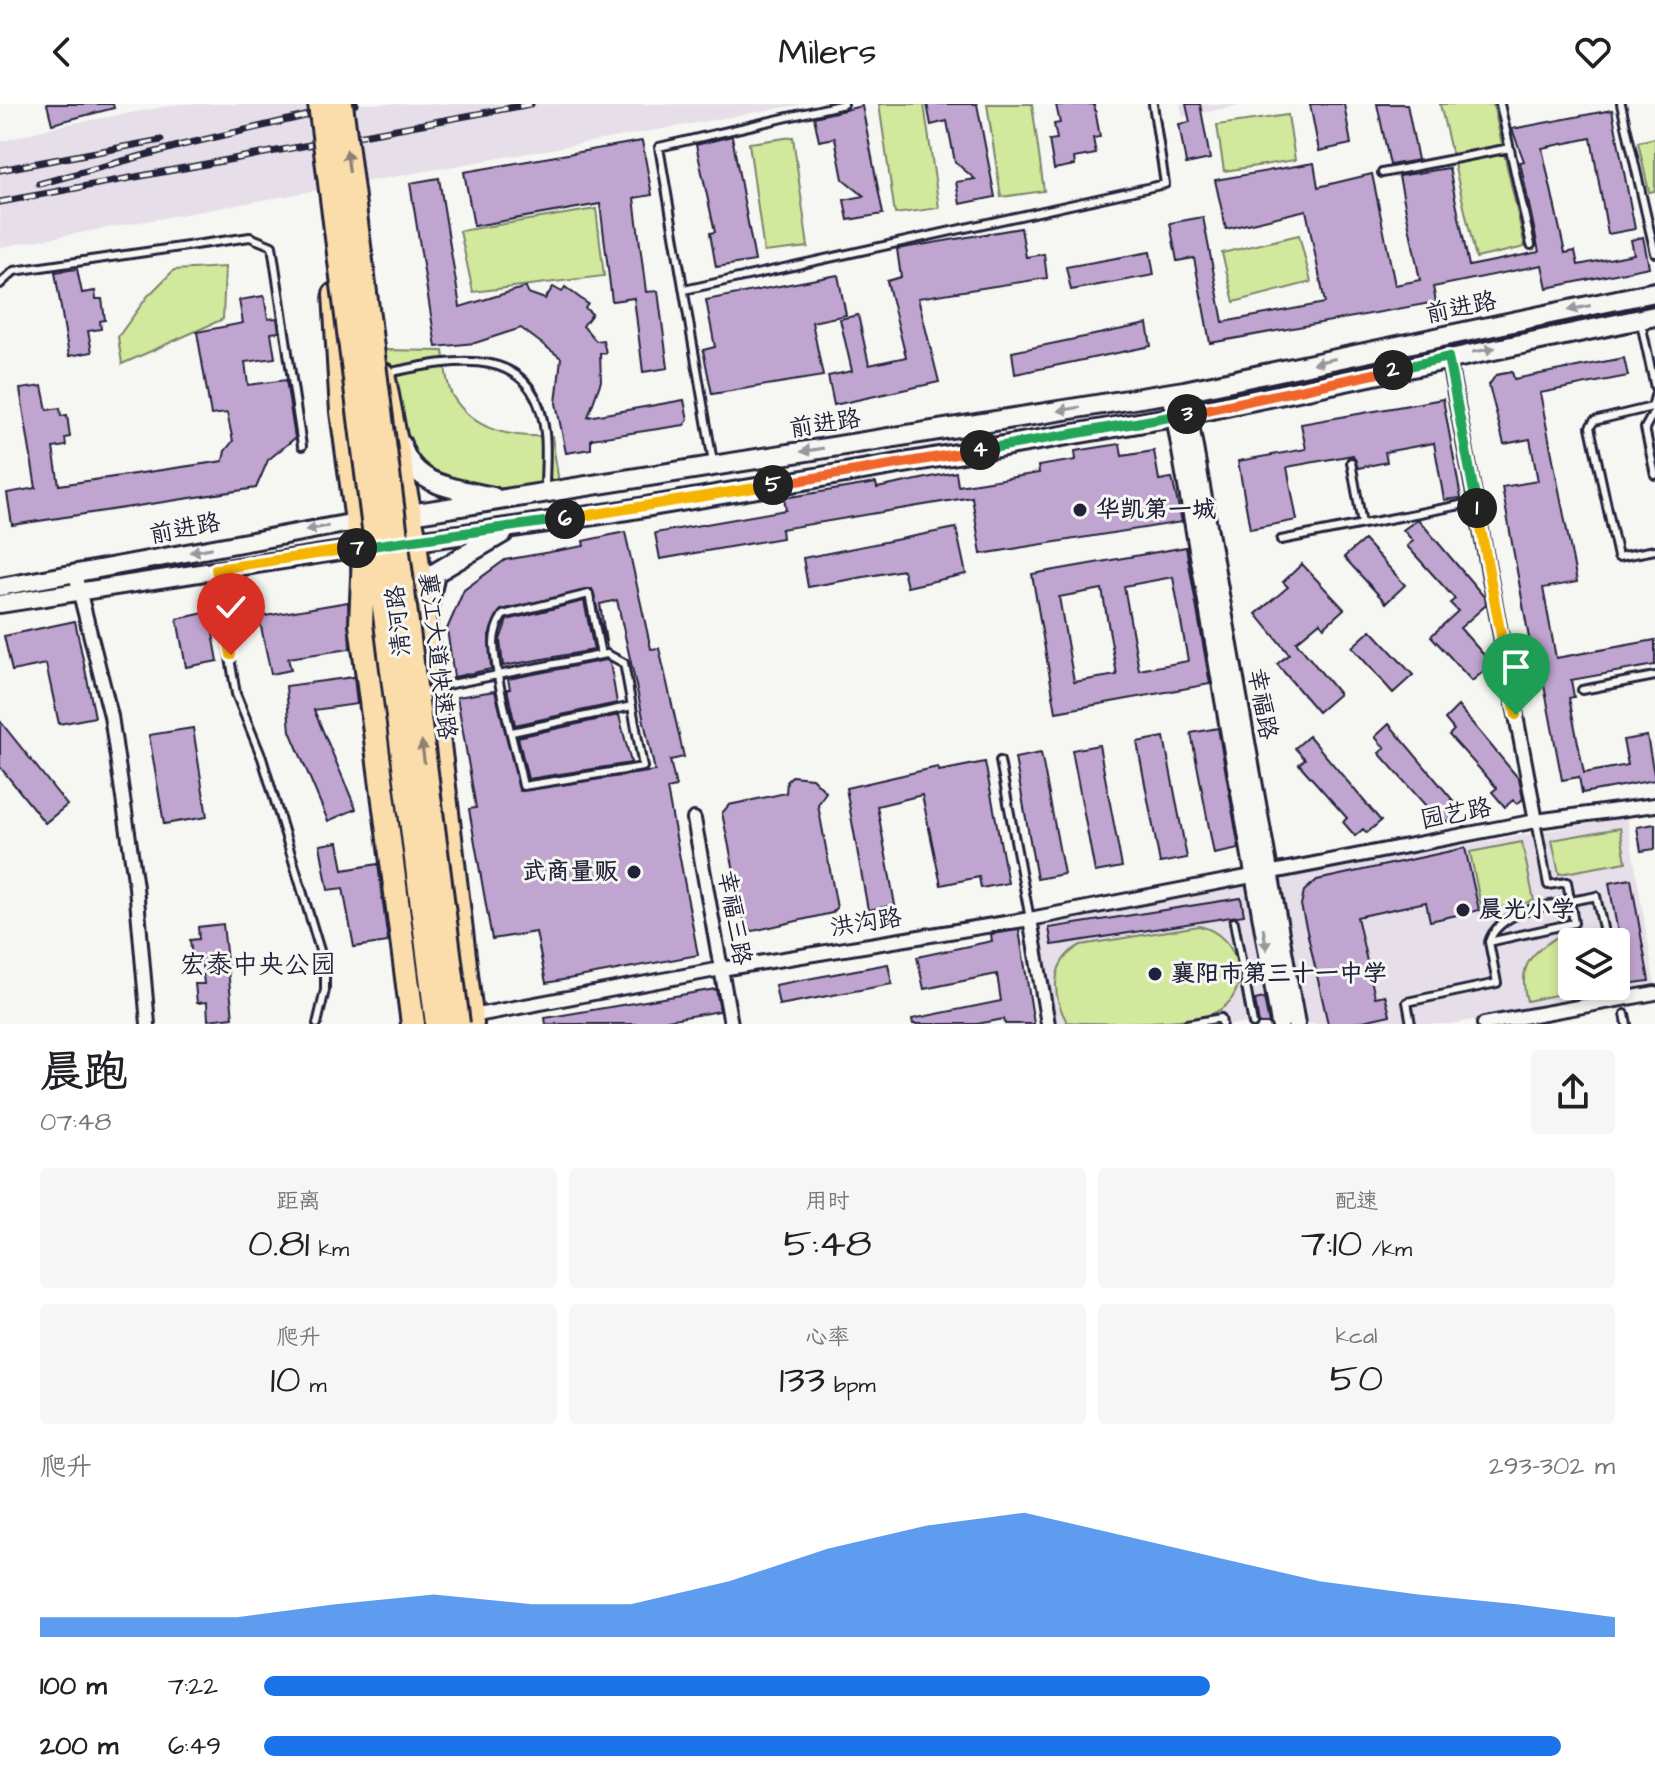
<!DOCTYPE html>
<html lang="zh">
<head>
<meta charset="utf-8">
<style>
  :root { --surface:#fff; --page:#f6f6f6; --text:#202124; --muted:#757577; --accent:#1a73e8 }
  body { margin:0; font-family:"Architects Daughter","LXGW WenKai TC",sans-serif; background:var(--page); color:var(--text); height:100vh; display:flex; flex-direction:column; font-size:30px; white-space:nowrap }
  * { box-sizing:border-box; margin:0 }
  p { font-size:26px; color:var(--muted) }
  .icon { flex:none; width:44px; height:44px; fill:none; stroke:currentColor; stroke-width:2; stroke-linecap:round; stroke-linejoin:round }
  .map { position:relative; height:920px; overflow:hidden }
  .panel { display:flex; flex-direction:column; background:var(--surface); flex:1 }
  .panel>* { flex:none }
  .buttons { position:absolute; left:1558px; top:824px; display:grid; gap:16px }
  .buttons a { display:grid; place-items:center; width:72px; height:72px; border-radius:8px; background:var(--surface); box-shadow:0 4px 12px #0003; font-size:40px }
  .pin { position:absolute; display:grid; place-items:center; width:68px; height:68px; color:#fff; margin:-82px -34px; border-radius:50% 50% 50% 0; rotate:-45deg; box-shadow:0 0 8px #0007 }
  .pin .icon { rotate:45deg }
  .km { position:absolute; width:40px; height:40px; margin:-20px; border-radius:50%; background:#222; color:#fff; font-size:22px; line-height:40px; text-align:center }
  .round { display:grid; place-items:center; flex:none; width:84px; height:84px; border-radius:8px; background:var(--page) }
  .headline { display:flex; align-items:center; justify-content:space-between; height:136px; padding:0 40px }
  h1 { font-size:44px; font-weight:600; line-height:60px }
  .metrics { display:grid; grid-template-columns:repeat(3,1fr); gap:12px; height:136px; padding:8px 40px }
  .metrics div { display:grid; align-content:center; border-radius:8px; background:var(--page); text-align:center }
  .metrics b { font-size:40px; font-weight:600 }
  .metrics small { font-size:22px; font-weight:400 }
  .metrics p { font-size:22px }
  .chart { height:224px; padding:16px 40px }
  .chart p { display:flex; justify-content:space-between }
  .chart svg { width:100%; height:144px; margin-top:8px; fill:var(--accent); opacity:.7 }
  ul { padding:0 40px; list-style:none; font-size:26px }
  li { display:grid; grid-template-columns:128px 96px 1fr; align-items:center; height:60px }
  li i { height:20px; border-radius:10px; background:var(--accent) }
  header { display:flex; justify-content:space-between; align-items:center; height:104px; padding:0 40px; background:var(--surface); font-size:36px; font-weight:600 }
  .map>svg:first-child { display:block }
  .built { fill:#e6dee8; fill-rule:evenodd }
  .green { fill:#d2e89c; stroke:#7a856c; stroke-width:2 }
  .building { fill:#c1a5d1; stroke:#22223b; stroke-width:2; fill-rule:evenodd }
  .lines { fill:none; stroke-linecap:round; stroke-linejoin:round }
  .service-casing { stroke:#22223b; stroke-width:12 }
  .minor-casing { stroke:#22223b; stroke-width:18 }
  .tertiary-casing { stroke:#22223b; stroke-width:22 }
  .secondary-casing { stroke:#22223b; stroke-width:24 }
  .primary-casing { stroke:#22223b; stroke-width:26 }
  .service { stroke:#f6f6f2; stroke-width:6 }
  .minor { stroke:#f6f6f2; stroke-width:12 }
  .tertiary { stroke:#f6f6f2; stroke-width:16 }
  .secondary { stroke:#f6f6f2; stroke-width:18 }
  .primary { stroke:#faddab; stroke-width:20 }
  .rail-casing { stroke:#22223b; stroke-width:7 }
  .rail { stroke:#f6f6f2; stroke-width:4; stroke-dasharray:12; stroke-linecap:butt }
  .trunk-bridge-casing { stroke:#22223b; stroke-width:28; stroke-linecap:butt }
  .trunk-bridge { stroke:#faddab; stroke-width:22 }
  .oneway { fill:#8e8073 }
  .oneway2 { fill:#9797a0 }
  .split-1-casing { stroke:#fff; stroke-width:16 }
  .split-2-casing { stroke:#fff; stroke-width:16 }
  .split-3-casing { stroke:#fff; stroke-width:16 }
  .split-4-casing { stroke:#fff; stroke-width:16 }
  .split-5-casing { stroke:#fff; stroke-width:16 }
  .split-6-casing { stroke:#fff; stroke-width:16 }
  .split-7-casing { stroke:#fff; stroke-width:16 }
  .split-8-casing { stroke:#fff; stroke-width:16 }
  .split-1 { stroke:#f5b400; stroke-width:10 }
  .split-2 { stroke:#22a559; stroke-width:10 }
  .split-3 { stroke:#f0652b; stroke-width:10 }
  .split-4 { stroke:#22a559; stroke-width:10 }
  .split-5 { stroke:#f0652b; stroke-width:10 }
  .split-6 { stroke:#f5b400; stroke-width:10 }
  .split-7 { stroke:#22a559; stroke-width:10 }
  .split-8 { stroke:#f5b400; stroke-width:10 }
  .poi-dot { fill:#22223b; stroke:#f6f6f2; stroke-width:3 }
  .labels { text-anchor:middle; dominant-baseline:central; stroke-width:6; stroke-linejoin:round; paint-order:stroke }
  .street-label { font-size:24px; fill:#22223b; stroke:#f6f6f2 }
  .poi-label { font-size:24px; font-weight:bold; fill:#22223b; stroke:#f6f6f2; text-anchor:start }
  .neighbourhood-label { font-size:26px; fill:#22223b; stroke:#f6f6f2 }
</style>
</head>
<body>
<header><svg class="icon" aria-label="back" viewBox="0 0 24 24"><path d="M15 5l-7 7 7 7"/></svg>Milers<svg class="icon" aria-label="heart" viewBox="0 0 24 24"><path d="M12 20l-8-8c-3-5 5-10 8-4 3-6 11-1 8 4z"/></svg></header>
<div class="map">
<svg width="1655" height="920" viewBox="0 0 1655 920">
  <rect width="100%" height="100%" fill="#f6f6f2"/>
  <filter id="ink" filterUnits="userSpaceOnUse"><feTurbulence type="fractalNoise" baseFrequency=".0125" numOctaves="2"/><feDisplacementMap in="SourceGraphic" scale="16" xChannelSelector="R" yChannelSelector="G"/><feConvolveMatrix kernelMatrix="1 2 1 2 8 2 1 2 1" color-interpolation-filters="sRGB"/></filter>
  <g filter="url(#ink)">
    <path class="built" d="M180,0H803L0,143V38L53,23Z
      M1180,0H1245L1183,13Z
      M1627,713L1655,882L1452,920H1304L1276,774ZM1572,838H1616V882H1572Z
      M1246,779L1272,920H1055L1038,819Z"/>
    <path class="green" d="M879,0H924L939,104L895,110Z
      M987,0H1032L1044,87L1001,93Z
      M1440,0H1493L1525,143L1476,154Z
      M1288,11L1295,56L1224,67L1217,21Z
      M793,33L808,143L764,148L749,39Z
      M1655,34V87L1649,88L1638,38Z
      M596,105L604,172L473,188L460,127Z
      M1299,131L1311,178L1234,198L1222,149Z
      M225,163L223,215L122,260L118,233L147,193L174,166Z
      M380,246L443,247C445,260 446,279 452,291C474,328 512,334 552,332L560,386L503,395L429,378L406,356Z
      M1620,724L1626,758L1559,770L1552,736Z
      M1522,738L1534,797L1482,807L1470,748Z
      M1199,822C1239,830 1257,889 1214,909C1192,920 1089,920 1067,918C1051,890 1050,857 1081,841Z
      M1575,829L1584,838H1572V882H1598L1527,897C1517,861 1531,850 1558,832L1568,835Z"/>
    <path class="building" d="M47,0H113L114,4L52,20Z
      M927,0H977L995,93L960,100L956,78L975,75L955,58L947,17L931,21Z
      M1094,0L1100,33L1093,34L1096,50L1074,54L1075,61L1054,65L1049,36L1057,35L1054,20L1060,19L1056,1Z
      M1186,0H1200L1210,55L1186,60L1179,20L1190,18Z
      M1310,0H1344L1351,40L1319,47Z
      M1377,0H1407L1418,56L1390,61Z
      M862,2L883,110L848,116L844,96L864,92L843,75L835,34L819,37L814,13Z
      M1612,6L1635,125L1608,130L1591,34L1542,44L1565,149L1575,147L1578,161L1634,150L1631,136L1643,133L1649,163L1547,184L1542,161L1433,183L1436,198L1210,239L1194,154L1177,157L1170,119L1203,113L1223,218L1325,199L1306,106L1226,125L1215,76L1314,59L1318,83L1372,70L1395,181L1420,176L1399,72L1449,64L1469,162L1539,148L1520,58L1524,57L1512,25Z
      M732,32L755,157L716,163L710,129L715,128L696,41Z
      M642,37L652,91L634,94L646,188L658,187L668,264L643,268L634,194L612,197L600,100L474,122L464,68Z
      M439,74L460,203L526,183L528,189L545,195L553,183L562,188L565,183L588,200L585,204L592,210L583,222L596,237L603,236L606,249H600L601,277L588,313L684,296L688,316L684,321L591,335V345L566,349L556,299L561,254L521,224L475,239L436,243L410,79Z
      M1021,124L1026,153L1044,150L1047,174L918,194L939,278L834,301L828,272L852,267L840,215L858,211L869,261L906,253L887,177L901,173L897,145Z
      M1150,148L1154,171L1071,186L1066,163Z
      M77,165L82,189L95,187L96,195H102L105,216L100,217L101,225L88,227L92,248L69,252L55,168Z
      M838,171L846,211L812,218L823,272L712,290L703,246L715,243L706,196Z
      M264,192L268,215L277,214L279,228L271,229L275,254L245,258L248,281L286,276L295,334L268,356L256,384L12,421L7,389L36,384L20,285L42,282L47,306L60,304L61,312L67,311L70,333L65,334L66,342L53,344L59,381L223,357L225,347L233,337L227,309L211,311L197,228L243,219L239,196Z
      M1147,220L1151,242L1015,270L1012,248Z
      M1624,254L1628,272L1540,289L1577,478L1543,484L1556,554L1655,536V561L1571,576L1574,593L1569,594L1584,669L1628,661L1623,636L1647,632L1655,676L1582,689L1579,673L1562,676L1538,550L1532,551L1502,383L1538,377L1530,335L1504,340L1489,281L1496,271L1512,268L1514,275Z
      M1443,295L1461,394L1444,396L1434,339L1385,348L1387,358L1358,364L1353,351L1287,363L1297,416L1250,425L1238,357L1306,345L1301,320Z
      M1120,340L1122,352L1154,347L1159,376L1172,374L1182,418L981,450L972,393L781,425L782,434L660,455L655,429L786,406L784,394L876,379L877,384L956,368L958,382L1039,369L1038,362L1076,356L1075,347Z
      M1418,415L1485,494L1486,501L1460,524L1492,560L1472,577L1431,532L1458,507L1450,499L1455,495L1407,442L1413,437L1403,426Z
      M956,424L966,470L907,483L903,466L808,483L803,454Z
      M625,428L651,545L659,544L684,653L670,656L676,683L667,685L698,851L546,879L536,828L492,835L469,705L476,704L457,593L495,587L520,687L655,667L617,496L600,500L607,544L592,485L501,506L489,531L491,565L454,573L447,525L464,486L505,456L584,442L583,437Z
      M1364,436L1405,481L1386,499L1344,453Z
      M1186,443L1210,580L1056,608L1032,470ZM1173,473L1188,557L1139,566L1124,482ZM1102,485L1117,571L1074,578L1059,493Z
      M1302,460L1344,505L1324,523L1320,518L1296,538L1339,590L1318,608L1277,560L1289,550L1256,510L1288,483L1283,478Z
      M584,497L594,546L503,562L500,536L507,516Z
      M348,498L350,545L288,554L291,566L271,570L259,513Z
      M209,508L218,557L186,563L177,515Z
      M75,517L95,613L59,620L46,560L12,567L4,532Z
      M1371,526L1413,571L1393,589L1352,543Z
      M606,556L610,558L617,599L515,621L507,585H510L508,575Z
      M354,573L357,600L314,606L356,705L328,717L290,627L286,582Z
      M1458,602L1519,675L1523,695L1517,700L1513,696L1505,703L1492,688L1497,684L1449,631L1454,626L1445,615Z
      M619,611L631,659L528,675L518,633Z
      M0,617L67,701L45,719L0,663Z
      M1389,620L1461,706L1447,718L1443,714L1435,721L1423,706L1427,703L1379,649L1385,644L1375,633Z
      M193,624L207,713L164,720L149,631Z
      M1218,624L1239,745L1214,750L1191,629Z
      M1309,632L1381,717L1367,729L1363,725L1355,732L1343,718L1347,714L1299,660L1305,655L1295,644Z
      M1164,633L1187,754L1160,759L1137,638Z
      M1099,641L1122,763L1095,768L1072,646Z
      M1041,649L1064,770L1037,775L1015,654Z
      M985,658L1008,779L981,784L979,773L941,781L922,691L877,702L895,801L868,806L846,684L938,663L939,667Z
      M792,672L812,674L826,688L818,701L837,804L832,809L753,827L746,824L722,709L729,701L786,689L787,677Z
      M1655,720V745L1641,747L1637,723Z
      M338,738L343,766L378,760L388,838L354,843L343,784L328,786L320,741Z
      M1465,744L1479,806L1430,817L1426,798L1357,813L1375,893L1385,891L1390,911L1350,920H1328L1301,801L1304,787L1317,776Z
      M1631,775L1649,877L1627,880L1609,779Z
      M1241,794L1244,811L1052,841L1049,824Z
      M223,820L233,913L208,916L207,898L197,899L195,880H204L201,852L192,853L190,836L199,835L198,823Z
      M1019,826L1034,920H1005L1004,915L977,920H913L912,915L1001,897L997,870L924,885L917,853L992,837L991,830Z
      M888,860L892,880L779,901L775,881Z
      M716,885L720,907L644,920H546L545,914Z
      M1264,894L1269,920H1259L1255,896Z"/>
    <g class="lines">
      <defs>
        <path id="service" d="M1500,0L1531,141
          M1621,0L1655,149
          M1382,69L1510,44
          M0,180L14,167L250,133L272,142L302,342
          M684,186L1165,80L1153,0
          M1641,219L1655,284
          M386,269C451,256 535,236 545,329C547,347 545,366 545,385
          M1655,292L1652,303L1594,317L1590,323L1618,453L1655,446
          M1655,306L1645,324L1655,371
          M713,358L659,43L844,0
          M1351,358L1362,420
          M1281,436L1476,398
          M216,469L236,590L262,654L325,863V886L317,920
          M436,583L601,551L607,550L624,559L643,663L523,682C515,641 496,581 494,540C494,529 497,520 503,511L589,490L601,551
          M1582,586L1655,572
          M512,628L632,602
          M1000,657L1030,815
          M1234,818L1253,920
          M1489,838C1500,802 1563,800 1596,792L1606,838
          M1625,910L1627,920
          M1187,920L1221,914L1222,920
          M1411,920L1407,898L1497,879L1489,838L1574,819L1567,778L1548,781L1536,717"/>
        <path id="minor" d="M1448,253L1536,717
          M75,470L111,612L136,783L148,920
          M694,715L731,920
          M1030,815L1048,920
          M472,912L721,865L1030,815L1536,717L1655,701
          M1484,920L1655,889"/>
        <path id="tertiary" d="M1184,287L1296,920
          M1171,289L1280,920
          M0,483L356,418
          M0,500L360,444"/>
        <path id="secondary" d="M401,340C413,383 455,384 493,393
          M398,412L1184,287L1655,188
          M403,439L616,408L1174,313L1655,212
          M427,508L435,469L503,429"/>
        <path id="primary" d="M334,190L341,308L363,468
          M384,270L416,437L473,920"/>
      </defs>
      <use href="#service" class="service-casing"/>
      <use href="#minor" class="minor-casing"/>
      <use href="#tertiary" class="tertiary-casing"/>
      <use href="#secondary" class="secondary-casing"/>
      <use href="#primary" class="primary-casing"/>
      <use href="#service" class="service"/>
      <use href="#minor" class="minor"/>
      <use href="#tertiary" class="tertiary"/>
      <use href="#secondary" class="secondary"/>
      <use href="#primary" class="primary"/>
      <defs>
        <path id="rail" d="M0,66L161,36
          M39,80L182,41L356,0
          M0,98L531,0"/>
      </defs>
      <use href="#rail" class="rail-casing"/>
      <use href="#rail" class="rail"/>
      <defs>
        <path id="trunk-bridge" d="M320,0L437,920
          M341,0L458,920
          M364,450L361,520L413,920"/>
      </defs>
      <use href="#trunk-bridge" class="trunk-bridge-casing"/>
      <use href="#trunk-bridge" class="trunk-bridge"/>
    </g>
    <defs><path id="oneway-solid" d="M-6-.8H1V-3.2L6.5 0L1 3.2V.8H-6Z" transform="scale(2)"/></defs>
    <g class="oneway">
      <use href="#oneway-solid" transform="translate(348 57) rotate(-97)"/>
      <use href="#oneway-solid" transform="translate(423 648) rotate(-97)"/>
    </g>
    <g class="oneway2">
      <use href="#oneway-solid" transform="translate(1579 204) rotate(168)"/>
      <use href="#oneway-solid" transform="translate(1484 246) rotate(-11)"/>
      <use href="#oneway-solid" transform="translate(1324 257) rotate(168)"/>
      <use href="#oneway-solid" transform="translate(1069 305) rotate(171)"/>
      <use href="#oneway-solid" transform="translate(812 346) rotate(171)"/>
      <use href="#oneway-solid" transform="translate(317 424) rotate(170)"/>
      <use href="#oneway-solid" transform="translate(201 446) rotate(169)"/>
      <use href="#oneway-solid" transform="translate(1265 835) rotate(80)"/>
    </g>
  </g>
  <g class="lines" filter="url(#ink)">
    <defs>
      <path id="split-1" d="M1477,404L1516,611"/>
      <path id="split-2" d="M1393,266L1448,253L1477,404"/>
      <path id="split-3" d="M1187,310L1393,266"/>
      <path id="split-4" d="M980,346L1187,310"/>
      <path id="split-5" d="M773,381L980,346"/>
      <path id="split-6" d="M565,415L773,381"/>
      <path id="split-7" d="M357,444L565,415"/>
      <path id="split-8" d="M231,551L216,465L357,444"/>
    </defs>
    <use href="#split-1" class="split-1-casing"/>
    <use href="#split-2" class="split-2-casing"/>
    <use href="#split-3" class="split-3-casing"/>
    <use href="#split-4" class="split-4-casing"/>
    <use href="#split-5" class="split-5-casing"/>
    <use href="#split-6" class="split-6-casing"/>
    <use href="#split-7" class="split-7-casing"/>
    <use href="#split-8" class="split-8-casing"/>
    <use href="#split-1" class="split-1"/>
    <use href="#split-2" class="split-2"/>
    <use href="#split-3" class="split-3"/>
    <use href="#split-4" class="split-4"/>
    <use href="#split-5" class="split-5"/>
    <use href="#split-6" class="split-6"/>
    <use href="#split-7" class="split-7"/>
    <use href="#split-8" class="split-8"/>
  </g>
  <g class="poi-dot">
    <circle cx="1080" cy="406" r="8"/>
    <circle cx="634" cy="768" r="8"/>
    <circle cx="1463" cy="806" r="8"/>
    <circle cx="1155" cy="870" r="8"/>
  </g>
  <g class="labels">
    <g class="street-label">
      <text transform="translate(1461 204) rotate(-12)">前进路</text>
      <text transform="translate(825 320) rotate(-9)">前进路</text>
      <text transform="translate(185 425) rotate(-11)">前进路</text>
      <text transform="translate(399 517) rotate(-96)">清河路</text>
      <text transform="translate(437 552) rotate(83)">襄江大道快速路</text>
      <text transform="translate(1262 600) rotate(80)">幸福路</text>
      <text transform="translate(1456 710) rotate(-11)">园艺路</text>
      <text transform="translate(734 814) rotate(80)">幸福三路</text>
      <text transform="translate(866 819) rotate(-9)">洪沟路</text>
    </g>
    <g class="poi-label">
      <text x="1096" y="406">华凯第一城</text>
      <text x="618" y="768" text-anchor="end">武商量贩</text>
      <text x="1479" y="806">晨光小学</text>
      <text x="1171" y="870">襄阳市第三十一中学</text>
    </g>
    <g class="neighbourhood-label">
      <text x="258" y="861">宏泰中央公园</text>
    </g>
  </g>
</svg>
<div class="buttons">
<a><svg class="icon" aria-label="layers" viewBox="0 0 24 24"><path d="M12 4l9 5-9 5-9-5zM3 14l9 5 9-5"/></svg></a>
</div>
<div class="pin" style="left:1516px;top:611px;background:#1e9e55"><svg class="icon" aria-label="arrive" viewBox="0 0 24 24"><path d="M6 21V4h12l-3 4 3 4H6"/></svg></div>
<div class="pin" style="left:231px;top:551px;background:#d93025"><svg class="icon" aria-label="check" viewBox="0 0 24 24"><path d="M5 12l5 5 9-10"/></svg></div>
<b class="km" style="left:1477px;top:404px">1</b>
<b class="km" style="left:1393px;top:266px">2</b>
<b class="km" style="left:1187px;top:310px">3</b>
<b class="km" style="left:980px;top:346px">4</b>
<b class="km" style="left:773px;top:381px">5</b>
<b class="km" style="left:565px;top:415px">6</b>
<b class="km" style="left:357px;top:444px">7</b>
</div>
<section class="panel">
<div class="headline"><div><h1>晨跑</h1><p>07:48</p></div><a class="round"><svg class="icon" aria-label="share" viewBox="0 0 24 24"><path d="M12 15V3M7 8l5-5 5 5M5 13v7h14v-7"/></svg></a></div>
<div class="metrics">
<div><p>距离</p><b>0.81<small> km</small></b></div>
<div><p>用时</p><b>5:48</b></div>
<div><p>配速</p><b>7:10<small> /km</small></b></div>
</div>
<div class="metrics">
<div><p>爬升</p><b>10<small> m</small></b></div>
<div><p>心率</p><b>133<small> bpm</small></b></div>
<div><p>kcal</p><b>50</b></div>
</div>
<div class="chart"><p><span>爬升</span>293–302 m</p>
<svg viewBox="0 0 160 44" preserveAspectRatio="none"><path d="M0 44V38L10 38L20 38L30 34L40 31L50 34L60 34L70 27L80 17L90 10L100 6L110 13L120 20L130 27L140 31L150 34L160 38V44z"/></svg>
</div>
<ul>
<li><b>100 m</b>7:22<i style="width:70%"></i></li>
<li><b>200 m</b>6:49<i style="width:96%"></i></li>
</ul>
</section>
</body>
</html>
